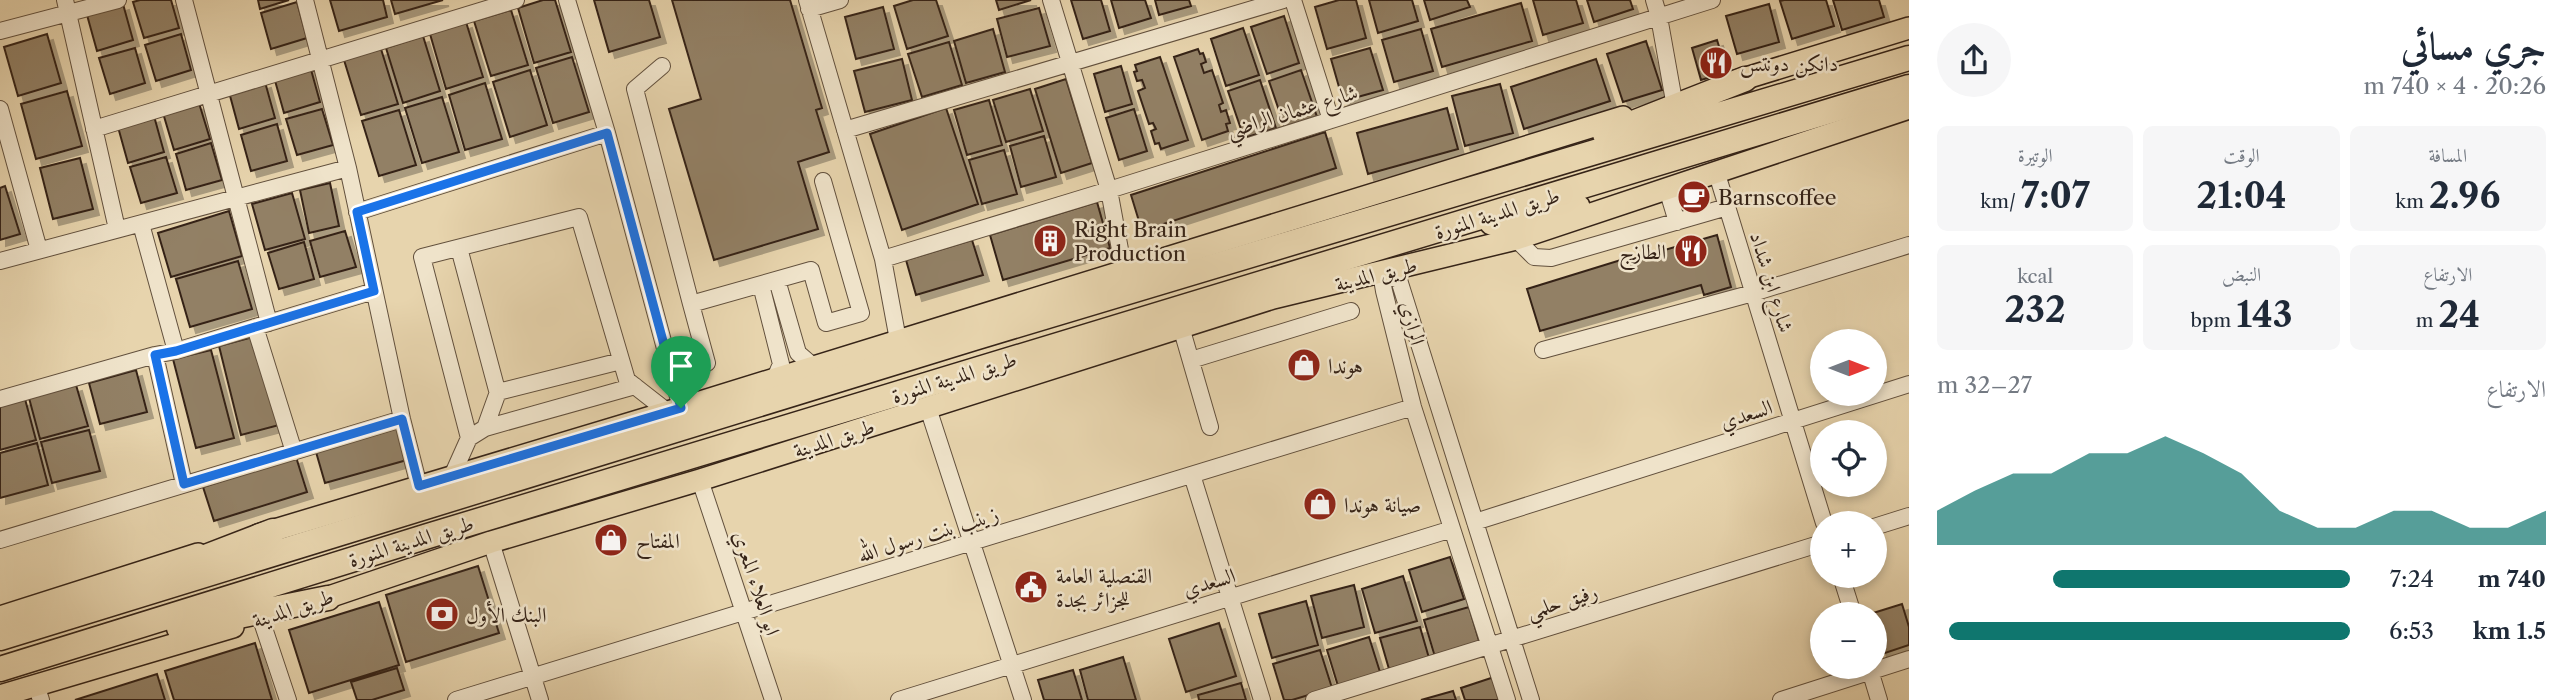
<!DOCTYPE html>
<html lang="ar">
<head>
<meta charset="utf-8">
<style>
  :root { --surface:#fff; --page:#f6f6f7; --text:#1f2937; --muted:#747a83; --accent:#0f766e }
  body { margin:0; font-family:"Libre Caslon Text",Amiri,serif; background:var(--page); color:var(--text); direction:rtl; height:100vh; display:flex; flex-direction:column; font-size:26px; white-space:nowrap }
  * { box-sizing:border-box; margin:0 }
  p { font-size:23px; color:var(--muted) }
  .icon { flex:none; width:38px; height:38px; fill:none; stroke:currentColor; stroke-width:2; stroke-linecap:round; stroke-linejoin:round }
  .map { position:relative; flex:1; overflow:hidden; direction:ltr }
  .panel { display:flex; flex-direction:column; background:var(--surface); width:665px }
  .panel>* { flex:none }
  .needle { width:46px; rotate:90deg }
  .buttons { position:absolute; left:1810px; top:329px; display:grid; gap:14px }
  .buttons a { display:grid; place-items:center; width:77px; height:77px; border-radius:50%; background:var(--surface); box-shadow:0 4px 10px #0003; font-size:35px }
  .pin { position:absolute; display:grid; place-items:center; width:60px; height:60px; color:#fff; margin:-72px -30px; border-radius:50% 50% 50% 0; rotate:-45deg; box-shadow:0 0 7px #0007 }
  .pin .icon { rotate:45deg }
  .round { display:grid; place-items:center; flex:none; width:74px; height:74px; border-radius:37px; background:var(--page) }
  .summary { display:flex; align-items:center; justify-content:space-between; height:119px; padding:0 28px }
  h1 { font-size:38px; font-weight:700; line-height:52px }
  .stats { display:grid; grid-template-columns:repeat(3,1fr); gap:10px; height:119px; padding:7px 28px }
  .stats div { display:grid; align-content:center; border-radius:10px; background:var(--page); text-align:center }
  .stats b { font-size:35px; font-weight:700 }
  .stats small { font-size:19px; font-weight:400 }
  .stats p { font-size:19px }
  .chart { height:196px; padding:14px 28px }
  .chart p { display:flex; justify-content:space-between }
  .chart svg { width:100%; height:126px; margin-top:7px; fill:var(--accent); opacity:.7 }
  ul { padding:0 28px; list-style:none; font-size:23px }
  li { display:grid; grid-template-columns:112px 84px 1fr; align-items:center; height:52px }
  li i { height:18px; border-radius:9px; background:var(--accent) }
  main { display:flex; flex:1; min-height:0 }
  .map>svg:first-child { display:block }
  .building { fill:#928065; stroke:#362418; stroke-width:2; filter:url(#shadow) }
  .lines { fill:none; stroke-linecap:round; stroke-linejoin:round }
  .minor-casing { stroke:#62503d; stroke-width:18 }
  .major-casing { stroke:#362418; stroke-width:24 }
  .highway-casing { stroke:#362418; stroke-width:27 }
  .minor { stroke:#efe3ca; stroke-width:16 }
  .major { stroke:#e7d4ad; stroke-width:21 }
  .highway { stroke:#e7d4ad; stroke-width:24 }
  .route-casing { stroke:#fff; stroke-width:14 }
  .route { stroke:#1a73e8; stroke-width:9 }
  .labels { text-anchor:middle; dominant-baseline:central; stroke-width:5; stroke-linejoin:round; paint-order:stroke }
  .poi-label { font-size:21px; fill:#362418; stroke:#efe3ca; text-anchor:start }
  .street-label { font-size:21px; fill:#362418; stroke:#efe3ca }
</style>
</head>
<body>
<main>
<section class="panel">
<div class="summary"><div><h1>جري مسائي</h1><p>20:26 · 4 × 740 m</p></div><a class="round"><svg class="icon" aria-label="share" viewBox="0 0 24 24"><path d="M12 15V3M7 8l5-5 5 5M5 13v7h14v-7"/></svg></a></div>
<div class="stats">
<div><p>المسافة</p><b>2.96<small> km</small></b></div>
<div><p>الوقت</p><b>21:04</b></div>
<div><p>الوتيرة</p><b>7:07<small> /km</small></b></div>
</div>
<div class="stats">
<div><p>الارتفاع</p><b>24<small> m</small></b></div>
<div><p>النبض</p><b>143<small> bpm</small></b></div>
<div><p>kcal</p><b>232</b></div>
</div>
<div class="chart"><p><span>الارتفاع</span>27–32 m</p>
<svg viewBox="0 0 160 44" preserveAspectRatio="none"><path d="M0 44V32L10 25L20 19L30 19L40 12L50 12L60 6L70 12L80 19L90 32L100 38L110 38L120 32L130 32L140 38L150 38L160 32V44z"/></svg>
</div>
<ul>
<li><b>740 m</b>7:24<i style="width:72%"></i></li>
<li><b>1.5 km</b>6:53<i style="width:97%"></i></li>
</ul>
</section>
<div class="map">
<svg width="1909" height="700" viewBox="0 0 1909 700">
  <defs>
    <filter id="shadow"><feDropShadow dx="6" dy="6" stdDeviation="0" flood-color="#0004"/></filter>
  </defs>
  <rect width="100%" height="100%" fill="#e7d4ad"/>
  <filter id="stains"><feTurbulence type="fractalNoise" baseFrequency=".00286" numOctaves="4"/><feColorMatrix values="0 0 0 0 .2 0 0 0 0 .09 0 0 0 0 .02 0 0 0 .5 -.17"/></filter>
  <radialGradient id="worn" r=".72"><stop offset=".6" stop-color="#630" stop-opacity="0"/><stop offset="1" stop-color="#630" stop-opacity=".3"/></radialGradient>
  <path class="building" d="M140,0H171L179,28L144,38L133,2Z
    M258,0H289L260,9Z
    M330,0H383L387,17L339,31Z
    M391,0H443L395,14Z
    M543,0H555L571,52L534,63L518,8Z
    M594,0H649L660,37L609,52Z
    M672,0H790L822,108L816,110L829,152L798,162L818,229L714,260L669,109L701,99Z
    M913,0H936L948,36L907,49L894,6Z
    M996,0H1031L999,10Z
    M1071,0H1101L1110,31L1083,39Z
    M1111,0H1145L1151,18L1119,28Z
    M1155,0H1189L1191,6L1159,15Z
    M1339,0H1356L1366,38L1327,49L1315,7Z
    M1369,0H1412L1418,21L1378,33Z
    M1424,0H1467L1470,7L1430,20Z
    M1533,0H1576L1583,23L1543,35Z
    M1587,0H1630L1633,9L1594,22Z
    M1784,0H1826L1834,26L1792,39L1780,1Z
    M1833,0H1879L1884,17L1842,30Z
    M297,2L307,38L271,49L261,13Z
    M1521,3L1532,41L1442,67L1431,29Z
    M123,4L133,40L97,51L87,15Z
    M1769,4L1779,42L1737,54L1726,16Z
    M883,7L894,49L856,59L845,17Z
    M1039,8L1050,46L1007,57L997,19Z
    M511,10L528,65L491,76L474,21Z
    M1284,16L1299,63L1267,74L1251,27Z
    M466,22L483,77L446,89L430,34Z
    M1243,28L1259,75L1226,86L1211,39Z
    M993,29L1005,72L966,83L954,41Z
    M1421,29L1433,71L1394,82L1382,40Z
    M47,34L61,83L18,96L4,47Z
    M181,34L191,70L156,81L145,45Z
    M423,36L440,91L403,103L386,48Z
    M1717,40L1727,72L1701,80L1692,48Z
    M1646,41L1662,90L1623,102L1607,54Z
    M949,42L962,85L922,97L908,54Z
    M135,48L145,83L110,94L99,58Z
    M1370,48L1383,90L1343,101L1331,59Z
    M381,49L398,104L361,115L344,60Z
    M1198,49L1200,54L1203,53L1206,62L1201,64L1204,73L1212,70L1223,103L1219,105L1221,112L1226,110L1230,123L1226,124L1228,131L1202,140L1174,57Z
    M572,57L589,112L553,123L536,68Z
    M1160,57L1188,140L1161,149L1159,143L1155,144L1151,131L1156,129L1153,123L1149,124L1138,91L1145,88L1142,80L1137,81L1134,72L1137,71L1135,65Z
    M902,59L912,100L865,112L854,71Z
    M1596,59L1610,101L1524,129L1511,87Z
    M310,66L320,102L284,113L274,77Z
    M1121,66L1132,104L1105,112L1094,74Z
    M530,70L547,125L510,137L493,82Z
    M1301,70L1317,117L1285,128L1269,81Z
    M1066,79L1092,163L1061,173L1035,89Z
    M1260,80L1276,128L1244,138L1228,91Z
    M265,82L275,118L239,129L229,92Z
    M485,83L502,139L465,150L449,95Z
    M1500,84L1513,133L1465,146L1452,96Z
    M1030,89L1043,131L1006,142L993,100Z
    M67,91L82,146L36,159L21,104Z
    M442,97L459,152L422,163L405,108Z
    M989,100L1002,145L967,155L954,110Z
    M199,103L210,139L174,150L163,113Z
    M946,108L978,204L902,230L870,134Z
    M1447,108L1458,149L1368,174L1357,133Z
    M322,109L333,145L297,155L286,119Z
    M1134,109L1147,151L1119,160L1106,118Z
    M399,110L416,165L379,176L362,121Z
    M154,116L164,152L128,163L118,127Z
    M277,124L287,161L251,171L241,135Z
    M1325,132L1336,168L1142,231L1131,195Z
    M1044,136L1056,177L1021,187L1010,146Z
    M211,143L222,180L186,190L176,154Z
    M1004,150L1017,194L982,204L969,160Z
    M166,157L177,193L141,203L130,167Z
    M80,158L93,209L53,219L40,168Z
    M330,183L339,226L309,233L300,190Z
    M5,186L20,234L0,240V188Z
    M292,193L305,239L265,250L252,204Z
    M1097,202L1110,248L1003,280L990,235Z
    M229,211L242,256L171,277L158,233Z
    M345,231L356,267L320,277L310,241Z
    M1717,235L1731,287L1704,295L1701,285L1540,331L1527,289L1624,259H1633Z
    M972,240L983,275L916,295L906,260Z
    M304,242L314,279L279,289L268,253Z
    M238,261L252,309L190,327L176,279Z
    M257,336L279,425L241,435L219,346Z
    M211,350L234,438L196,448L173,359Z
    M136,370L147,412L100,424L89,383Z
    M76,385L88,426L40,439L29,398Z
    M25,399L36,440L0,450V406Z
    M398,428L407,460L325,483L316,452Z
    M89,430L100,471L52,483L41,442Z
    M37,443L48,485L0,498V453Z
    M296,457L307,492L214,521L203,487Z
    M1450,557L1464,599L1422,612L1409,570Z
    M478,566L499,633L406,662L386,595Z
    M1403,576L1417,621L1375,633L1362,589Z
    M1354,585L1364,627L1322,638L1311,596Z
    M1306,601L1318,645L1272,658L1259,614Z
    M379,602L399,665L309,693L289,630Z
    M1902,604L1909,627V645L1882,654L1874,629V614H1870Z
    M1469,607L1480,644L1435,657L1424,620Z
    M1219,623L1236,676L1186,692L1169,639Z
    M1420,627L1429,658L1389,669L1380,638Z
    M1369,637L1380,672L1338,686L1327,650Z
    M255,643L272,700H174L165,671Z
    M1320,650L1332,688L1292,700H1284L1273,664Z
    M1123,657L1136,700H1088L1080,670Z
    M397,668L404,690L372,700H357L351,682Z
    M1073,670L1082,700H1044L1038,680Z
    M157,674L165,700H75Z
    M1494,677L1501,700H1465L1461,688Z
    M1241,683L1246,700H1199L1198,695Z
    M1453,691L1456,700H1421Z"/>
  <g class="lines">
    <defs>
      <path id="minor" d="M65,0L117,229
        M184,0L269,323
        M305,0L348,168L402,419L419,486
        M567,0L607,133L681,408
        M807,0L883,259L898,340
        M1051,0L1109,190L1124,271
        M1293,0L1331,120
        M1654,0L1659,17L1674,101
        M809,9L840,0
        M0,31L118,0
        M662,66L635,89L691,304
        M0,109L39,250
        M94,129L516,0
        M845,130L1283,0
        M1717,174L1824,523
        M1667,189L1677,222
        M357,212L607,133
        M141,224L176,351
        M1516,239L1534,257L1551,258L1727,207
        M459,248L498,394
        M883,259L1109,190L1712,0
        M0,261L348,168
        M777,280L798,353L813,366
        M761,285L781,364L775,378
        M255,327L294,452
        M1181,327L1210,427
        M1543,350L1753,293L1909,245
        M155,355L184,484
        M1191,360L1351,311
        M707,363L691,304L811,270L826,323L861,313L823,181
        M0,399L155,355L176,351L374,291
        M928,408L1023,700
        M485,428L498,392L621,361
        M469,438L485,428L635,386
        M1192,475L1262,700
        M452,476L469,438L422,257L579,217L627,380L668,412
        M700,480L773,700
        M1475,522L1909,384
        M1874,527L1909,516
        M0,540L402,419
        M491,542L540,700
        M1841,576L1853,614
        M261,619L288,700
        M1869,667L1879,700
        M36,685L41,700
        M456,700L1413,407
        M899,700L1452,529
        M1314,700L1822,543
        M1507,700L1413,407L1384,291L1381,273L1399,280L1531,700
        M1781,700L1909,659"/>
      <path id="major" d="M1730,83L1909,28
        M1491,224L1579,206
        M258,535L681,408L1623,117
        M314,602L491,542L700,480L1273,298L1516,239L1909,108
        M0,617L198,554
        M0,696L233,627"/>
      <path id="highway" d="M1605,134L1745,79
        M182,566L273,531
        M179,628L328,598
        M0,638L974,338L1909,58
        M0,669L428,536L1909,87"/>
    </defs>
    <use href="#minor" class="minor-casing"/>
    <use href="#major" class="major-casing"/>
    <use href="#highway" class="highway-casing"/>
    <use href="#minor" class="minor"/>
    <use href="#major" class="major"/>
    <use href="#highway" class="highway"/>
  </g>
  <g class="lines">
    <defs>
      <path id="route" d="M607,133L681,408L419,486L402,419L184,484L155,355L176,351L374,291L357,212Z"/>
    </defs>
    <use href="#route" class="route-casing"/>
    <use href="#route" class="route"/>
  </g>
  <defs>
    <symbol id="restaurant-disc" viewBox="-11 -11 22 22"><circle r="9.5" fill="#8f2418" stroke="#efe3ca"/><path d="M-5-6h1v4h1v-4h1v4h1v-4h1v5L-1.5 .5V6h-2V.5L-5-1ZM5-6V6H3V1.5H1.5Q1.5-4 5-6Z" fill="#fff"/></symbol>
    <symbol id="cafe-disc" viewBox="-11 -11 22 22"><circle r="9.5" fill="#8f2418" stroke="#efe3ca"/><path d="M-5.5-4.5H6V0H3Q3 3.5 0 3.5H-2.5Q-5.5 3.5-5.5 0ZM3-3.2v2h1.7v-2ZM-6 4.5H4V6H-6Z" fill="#fff"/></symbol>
    <symbol id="building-disc" viewBox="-11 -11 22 22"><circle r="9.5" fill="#8f2418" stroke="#efe3ca"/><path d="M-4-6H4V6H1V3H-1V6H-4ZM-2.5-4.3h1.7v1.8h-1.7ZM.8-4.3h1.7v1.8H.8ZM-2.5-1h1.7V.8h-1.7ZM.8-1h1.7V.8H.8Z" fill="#fff"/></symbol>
    <symbol id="shop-disc" viewBox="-11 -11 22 22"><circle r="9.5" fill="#8f2418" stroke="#efe3ca"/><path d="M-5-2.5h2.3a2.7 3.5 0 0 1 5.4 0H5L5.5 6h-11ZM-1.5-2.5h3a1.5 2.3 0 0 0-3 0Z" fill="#fff"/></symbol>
    <symbol id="civic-disc" viewBox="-11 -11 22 22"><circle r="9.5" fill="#8f2418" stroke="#efe3ca"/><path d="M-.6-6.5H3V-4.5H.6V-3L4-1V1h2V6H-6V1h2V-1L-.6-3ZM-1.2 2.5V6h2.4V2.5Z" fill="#fff"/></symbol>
    <symbol id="bank-disc" viewBox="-11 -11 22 22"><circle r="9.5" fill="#8f2418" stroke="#efe3ca"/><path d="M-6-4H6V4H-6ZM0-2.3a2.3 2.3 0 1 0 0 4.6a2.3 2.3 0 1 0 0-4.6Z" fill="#fff"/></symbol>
  </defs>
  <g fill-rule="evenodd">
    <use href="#restaurant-disc" x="1697" y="44" width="38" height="38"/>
    <use href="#cafe-disc" x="1675" y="178" width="38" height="38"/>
    <use href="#building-disc" x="1031" y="222" width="38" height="38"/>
    <use href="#restaurant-disc" x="1672" y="232" width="38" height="38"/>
    <use href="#shop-disc" x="1285" y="346" width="38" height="38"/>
    <use href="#shop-disc" x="1301" y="485" width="38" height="38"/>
    <use href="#shop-disc" x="592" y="521" width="38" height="38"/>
    <use href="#civic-disc" x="1012" y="568" width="38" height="38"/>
    <use href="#bank-disc" x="423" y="595" width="38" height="38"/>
  </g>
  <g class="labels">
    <g class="poi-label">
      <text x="1740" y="63">دانكن دونتس</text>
      <text x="1718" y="197">Barnscoffee</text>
      <text x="1074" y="229">Right Brain<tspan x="1074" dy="24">Production</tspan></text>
      <text x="1666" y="251" text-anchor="end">الطازج</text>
      <text x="1328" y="365">هوندا</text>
      <text x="1344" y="504">صيانة هوندا</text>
      <text x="636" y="540">المفتاح</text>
      <text x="1056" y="575">القنصلية العامة<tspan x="1056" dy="24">للجزائر بجدة</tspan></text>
      <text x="466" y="614">البنك الأول</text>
    </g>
    <g class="street-label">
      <text transform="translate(1292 111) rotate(-17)">شارع عثمان الراضي</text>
      <text transform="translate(1497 213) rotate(-17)">طريق المدينة المنورة</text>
      <text transform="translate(1376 274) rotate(-14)">طريق المدينة</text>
      <text transform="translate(1772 282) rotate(73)">شارع ابن شداد</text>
      <text transform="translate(1413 323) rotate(76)">الرازي</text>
      <text transform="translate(954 377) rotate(-17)">طريق المدينة المنورة</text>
      <text transform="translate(1746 414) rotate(-18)">السعدي</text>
      <text transform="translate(834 438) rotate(-18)">طريق المدينة</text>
      <text transform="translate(928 534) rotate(-17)">زينب بنت رسول الله</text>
      <text transform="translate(411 541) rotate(-17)">طريق المدينة المنورة</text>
      <text transform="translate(1209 582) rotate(-17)">السعدي</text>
      <text transform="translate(757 583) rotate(72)">ابو العلاء المعري</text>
      <text transform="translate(1562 601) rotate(-17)">رفيق حلمي</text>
      <text transform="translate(293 608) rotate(-18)">طريق المدينة</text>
    </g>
  </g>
  <rect width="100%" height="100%" filter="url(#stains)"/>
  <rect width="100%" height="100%" fill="url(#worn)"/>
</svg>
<div class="buttons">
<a><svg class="needle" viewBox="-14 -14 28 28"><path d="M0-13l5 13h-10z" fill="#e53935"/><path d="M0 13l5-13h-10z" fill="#747a83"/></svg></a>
<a><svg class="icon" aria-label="locate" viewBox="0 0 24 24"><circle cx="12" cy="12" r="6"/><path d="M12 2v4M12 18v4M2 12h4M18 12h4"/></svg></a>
<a>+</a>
<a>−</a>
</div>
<div class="pin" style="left:681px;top:408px;background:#1e9e55"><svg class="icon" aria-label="arrive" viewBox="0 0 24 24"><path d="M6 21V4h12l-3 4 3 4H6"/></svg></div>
</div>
</main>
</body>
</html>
